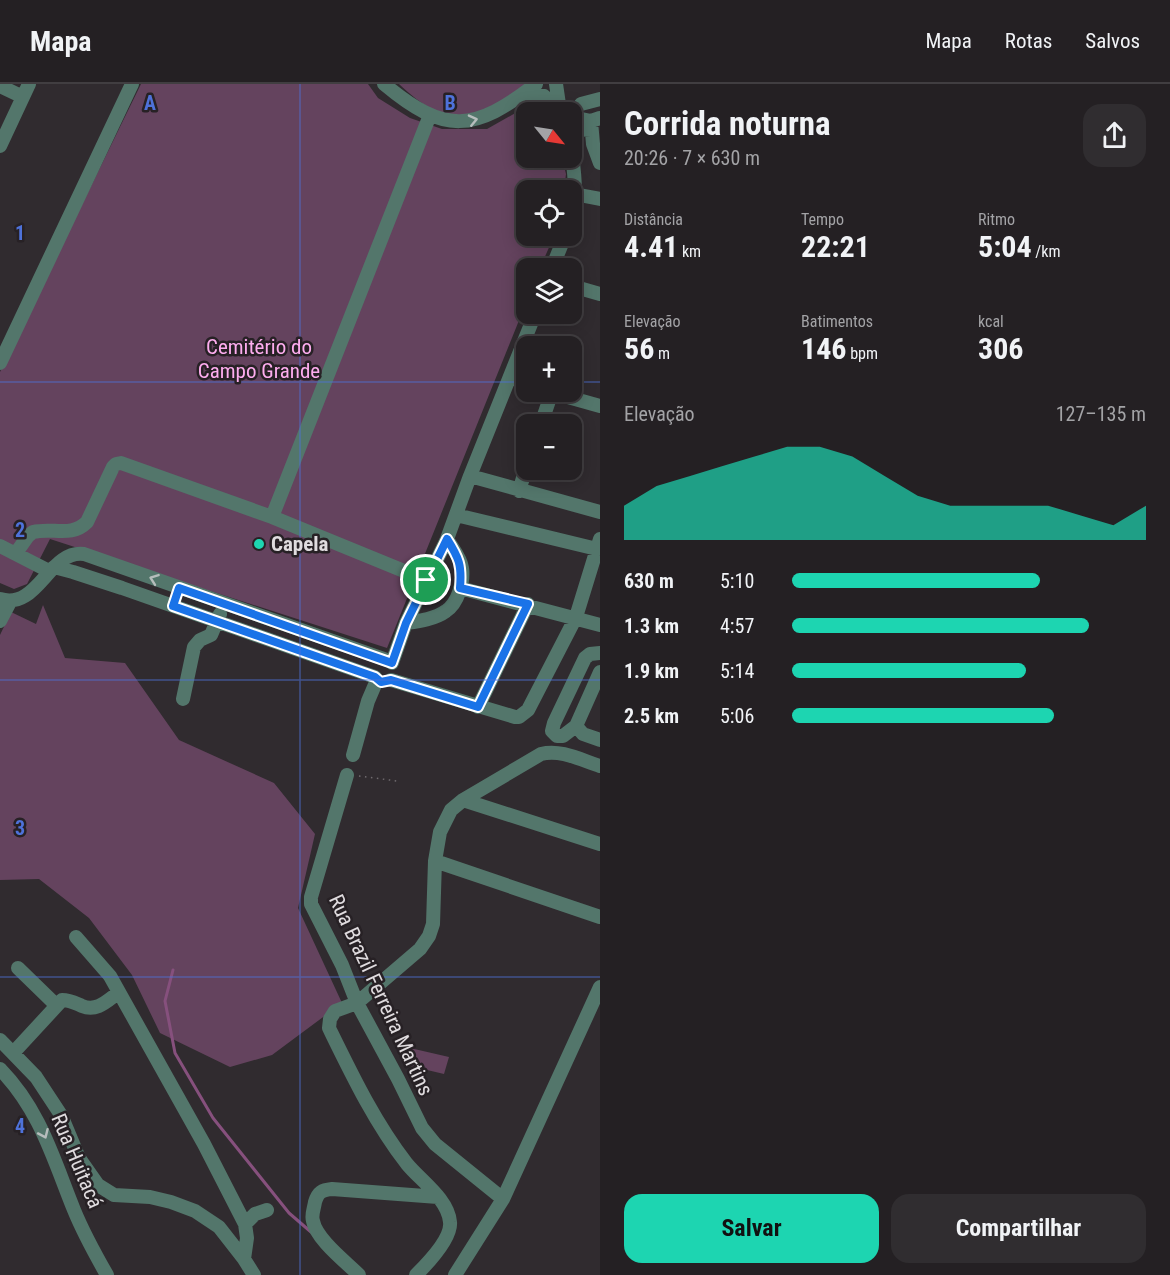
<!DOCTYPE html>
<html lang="pt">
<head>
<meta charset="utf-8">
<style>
  :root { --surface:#242023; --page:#302d30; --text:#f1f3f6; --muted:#a3a3a6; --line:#413e41; --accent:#1dd5b1 }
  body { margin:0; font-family:"Roboto Condensed",sans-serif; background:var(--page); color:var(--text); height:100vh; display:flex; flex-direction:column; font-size:22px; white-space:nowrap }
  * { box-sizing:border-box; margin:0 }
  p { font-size:20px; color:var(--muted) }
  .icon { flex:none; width:33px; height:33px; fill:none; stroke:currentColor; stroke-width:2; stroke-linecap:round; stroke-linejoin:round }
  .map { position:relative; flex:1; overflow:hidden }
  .sheet { display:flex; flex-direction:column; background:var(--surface); width:570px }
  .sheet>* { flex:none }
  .needle { width:39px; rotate:120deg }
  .controls { position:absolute; left:516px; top:18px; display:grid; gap:12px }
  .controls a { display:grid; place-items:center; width:66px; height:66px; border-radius:12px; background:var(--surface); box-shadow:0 3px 15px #0003,0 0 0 2px var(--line); font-size:30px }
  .pin { position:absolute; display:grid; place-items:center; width:51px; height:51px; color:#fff; margin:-26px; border:3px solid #fff; border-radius:50%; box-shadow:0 2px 6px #0007 }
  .round { display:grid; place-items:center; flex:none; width:63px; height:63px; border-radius:18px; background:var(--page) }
  .overview { display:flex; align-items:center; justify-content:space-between; height:102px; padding:0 24px }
  h1 { font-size:33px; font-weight:700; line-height:45px }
  .stats { display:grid; grid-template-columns:repeat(3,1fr); gap:9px; height:102px; padding:6px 24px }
  .stats div { display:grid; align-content:center }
  .stats b { font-size:30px; font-weight:700 }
  .stats small { font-size:16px; font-weight:400 }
  .stats p { font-size:16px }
  .chart { height:168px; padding:12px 24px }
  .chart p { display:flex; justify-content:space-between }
  .chart svg { width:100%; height:108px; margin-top:6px; fill:var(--accent); opacity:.7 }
  .primary-button { display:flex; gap:12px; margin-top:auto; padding:12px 24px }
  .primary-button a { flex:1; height:69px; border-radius:18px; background:var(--accent); color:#111; font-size:24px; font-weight:700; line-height:69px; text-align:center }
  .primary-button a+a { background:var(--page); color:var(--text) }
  ul { padding:0 24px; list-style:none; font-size:20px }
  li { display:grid; grid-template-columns:96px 72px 1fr; align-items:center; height:45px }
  li i { height:15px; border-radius:8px; background:var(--accent) }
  header { display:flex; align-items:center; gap:36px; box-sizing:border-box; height:84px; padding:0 30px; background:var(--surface); border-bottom:2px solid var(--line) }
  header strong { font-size:28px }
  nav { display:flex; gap:33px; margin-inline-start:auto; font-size:21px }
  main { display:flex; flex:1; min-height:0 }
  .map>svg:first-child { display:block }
  .green { fill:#64435e }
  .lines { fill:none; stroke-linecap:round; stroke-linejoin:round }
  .stream { stroke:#86507d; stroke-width:3 }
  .path { stroke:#706b6f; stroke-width:1.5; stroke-dasharray:1.5 4.5; stroke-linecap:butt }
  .minor { stroke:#53766b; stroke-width:14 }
  .oneway { stroke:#b6bdbc }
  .route-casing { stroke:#fff; stroke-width:12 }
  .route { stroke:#1a73e8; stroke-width:8 }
  .grid { fill:none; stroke:#4e72da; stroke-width:1.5; stroke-opacity:0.55 }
  .poi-dot { fill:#1dd5b1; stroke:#272125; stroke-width:2 }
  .labels { text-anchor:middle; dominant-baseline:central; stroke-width:5; stroke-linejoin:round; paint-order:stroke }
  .park-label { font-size:21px; fill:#feadef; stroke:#272125 }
  .poi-label { font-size:21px; font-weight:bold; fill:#e0dcdf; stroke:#272125; text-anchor:start }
  .street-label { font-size:21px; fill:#e0dcdf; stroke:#272125 }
  .grid-label { font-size:20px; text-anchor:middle; font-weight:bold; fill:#4e72da; stroke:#272125; stroke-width:5; stroke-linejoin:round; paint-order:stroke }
</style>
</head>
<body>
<header>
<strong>Mapa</strong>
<nav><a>Mapa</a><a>Rotas</a><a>Salvos</a></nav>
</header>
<main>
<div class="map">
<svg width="600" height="1191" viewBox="0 0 600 1191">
  <rect width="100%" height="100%" fill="#302b2f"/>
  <path class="green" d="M141,0H368L378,14L410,34L442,45H487L533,19L549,21L550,28H526V74H562L566,90L564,106H526V152H554L540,184H526V219L387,564L50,455L27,500L14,505L0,499V288Z
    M399,0H529C516,9 483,31 468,34C442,37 417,17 399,0Z
    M43,521L65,574L125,579L179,656L274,699L315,750L298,824L342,919L272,971L230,983L160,949L132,891L89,834L39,795L0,796V551L11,528L36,540Z
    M410,964L449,973L444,990L406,981Z"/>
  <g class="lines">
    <path class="stream" d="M173,886L165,917L175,969L213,1034L289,1129L311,1148"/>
    <path class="path" d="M359,692L397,697"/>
    <path class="minor" d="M384,0C445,51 474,48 536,0
      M556,0L560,27
      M0,2L23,13
      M525,9L544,12L559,25
      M581,20L600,15
      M572,33L591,37L600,34
      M591,37L593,60L600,79
      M572,45L591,46
      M0,62L29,0
      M572,72C575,92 577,113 572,132
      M574,110L600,115
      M552,184L565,152
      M572,202L600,210
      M0,279L132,0
      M510,293L526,299
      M550,308L600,322
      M541,340L552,308
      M470,392L600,428
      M519,407L526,384
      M456,431L597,465
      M272,433L430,31
      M0,462L49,487
      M16,469L28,452L33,448C53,443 71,454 87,438L113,383L116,380L121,379L272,433L426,496
      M54,483L73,488L122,504L375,593
      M460,504L600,541
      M0,515C38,527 49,465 84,470L387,576
      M0,537L10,518
      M406,539C420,537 435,535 446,527C458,519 464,498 462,484C461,474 452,464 447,455
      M392,579L406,539L447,455L470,392L535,230
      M600,588L576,642L583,650L600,656
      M391,596L515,633H519L528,626L576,533L600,455
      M183,615L194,563L200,556L211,551L220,530
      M478,623L528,520
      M576,642L563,652H557L552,647L554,639L585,574L590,570L600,569
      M353,671L368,617L377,596
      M347,691L311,813V820L342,881L357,919L398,995L422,1044L435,1060L503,1115
      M463,716L600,760
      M435,777L600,833
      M76,853L110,892L204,1060L245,1140L247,1154L244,1175L254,1191
      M18,884L56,921
      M0,956L36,993L61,1031L79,1074L98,1101L114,1111L150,1113L171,1118L195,1127L219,1143L244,1175
      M14,968L62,916C70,916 75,919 82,922C97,928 107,917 118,909
      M0,985C40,1026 53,1074 74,1126C83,1148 95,1170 107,1191
      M245,1140L255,1130L267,1126
      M359,1191C346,1178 316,1155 313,1137C311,1131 314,1125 315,1118C318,1108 322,1106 332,1105L438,1113
      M416,1191C427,1180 452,1154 450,1138C448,1115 421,1097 407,1080C375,1039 352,991 329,944L330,935L335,927L357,919L420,865L429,852L433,840L435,777L440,748L451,726L463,716L541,670C561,665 581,676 600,682
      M455,1191L503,1115L600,903"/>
  </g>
  <defs><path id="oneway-chevron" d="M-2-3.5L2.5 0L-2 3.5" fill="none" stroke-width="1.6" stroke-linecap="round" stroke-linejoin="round" transform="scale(1.5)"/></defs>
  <g class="oneway">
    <use href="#oneway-chevron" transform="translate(473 36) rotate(-13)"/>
    <use href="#oneway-chevron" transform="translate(154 495) rotate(-160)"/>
    <use href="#oneway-chevron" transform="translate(44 1050) rotate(66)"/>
  </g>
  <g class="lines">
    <defs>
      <path id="route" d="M447,455C459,474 462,481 460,504L528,520L478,623L391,596L381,598L375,593L173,522L179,504L392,579L406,539Z"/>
    </defs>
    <use href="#route" class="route-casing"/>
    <use href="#route" class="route"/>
  </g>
  <path class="grid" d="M300,0V1191M0,298H526M572,298H600M0,596H600M0,893H600"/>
  <circle class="poi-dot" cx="259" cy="460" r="6"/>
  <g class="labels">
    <g class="park-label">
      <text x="259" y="263">Cemitério do<tspan x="259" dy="24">Campo Grande</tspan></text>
    </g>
    <g class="poi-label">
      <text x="271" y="460">Capela</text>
    </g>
    <g class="street-label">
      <text transform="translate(381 911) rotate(65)">Rua Brazil Ferreira Martins</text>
      <text transform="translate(77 1077) rotate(67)">Rua Huitacá</text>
    </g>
  </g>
  <g class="grid-label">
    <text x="150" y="26">A</text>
    <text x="450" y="26">B</text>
    <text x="20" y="156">1</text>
    <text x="20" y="453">2</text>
    <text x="20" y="751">3</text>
    <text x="20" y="1049">4</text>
  </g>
</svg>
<div class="controls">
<a><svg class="needle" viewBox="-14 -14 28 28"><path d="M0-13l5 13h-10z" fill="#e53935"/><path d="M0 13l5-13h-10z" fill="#a3a3a6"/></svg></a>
<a><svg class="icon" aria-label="locate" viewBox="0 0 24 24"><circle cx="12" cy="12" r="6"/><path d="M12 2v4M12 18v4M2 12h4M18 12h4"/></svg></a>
<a><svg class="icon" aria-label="layers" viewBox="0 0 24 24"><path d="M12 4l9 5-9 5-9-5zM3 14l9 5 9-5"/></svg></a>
<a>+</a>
<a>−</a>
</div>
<div class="pin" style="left:426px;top:496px;background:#1e9e55"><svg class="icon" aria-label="arrive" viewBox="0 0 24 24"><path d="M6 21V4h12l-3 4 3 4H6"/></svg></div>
</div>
<section class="sheet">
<div class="overview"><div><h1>Corrida noturna</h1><p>20:26 · 7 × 630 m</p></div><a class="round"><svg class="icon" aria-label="share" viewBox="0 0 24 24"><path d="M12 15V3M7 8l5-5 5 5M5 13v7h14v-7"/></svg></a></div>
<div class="stats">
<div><p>Distância</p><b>4.41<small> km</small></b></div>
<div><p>Tempo</p><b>22:21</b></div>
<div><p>Ritmo</p><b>5:04<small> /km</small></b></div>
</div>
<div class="stats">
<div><p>Elevação</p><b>56<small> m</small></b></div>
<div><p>Batimentos</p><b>146<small> bpm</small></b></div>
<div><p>kcal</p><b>306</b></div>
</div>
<div class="chart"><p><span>Elevação</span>127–135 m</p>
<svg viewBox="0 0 160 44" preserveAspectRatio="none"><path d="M0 44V30L10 22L20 18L30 14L40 10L50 6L60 6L70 10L80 18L90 26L100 30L110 30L120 30L130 30L140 34L150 38L160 30V44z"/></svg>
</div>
<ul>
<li><b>630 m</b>5:10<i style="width:70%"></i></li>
<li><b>1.3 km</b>4:57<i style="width:84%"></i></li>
<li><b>1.9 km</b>5:14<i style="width:66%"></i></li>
<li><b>2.5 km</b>5:06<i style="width:74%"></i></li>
</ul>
<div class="primary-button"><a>Salvar</a><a>Compartilhar</a></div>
</section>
</main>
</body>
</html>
